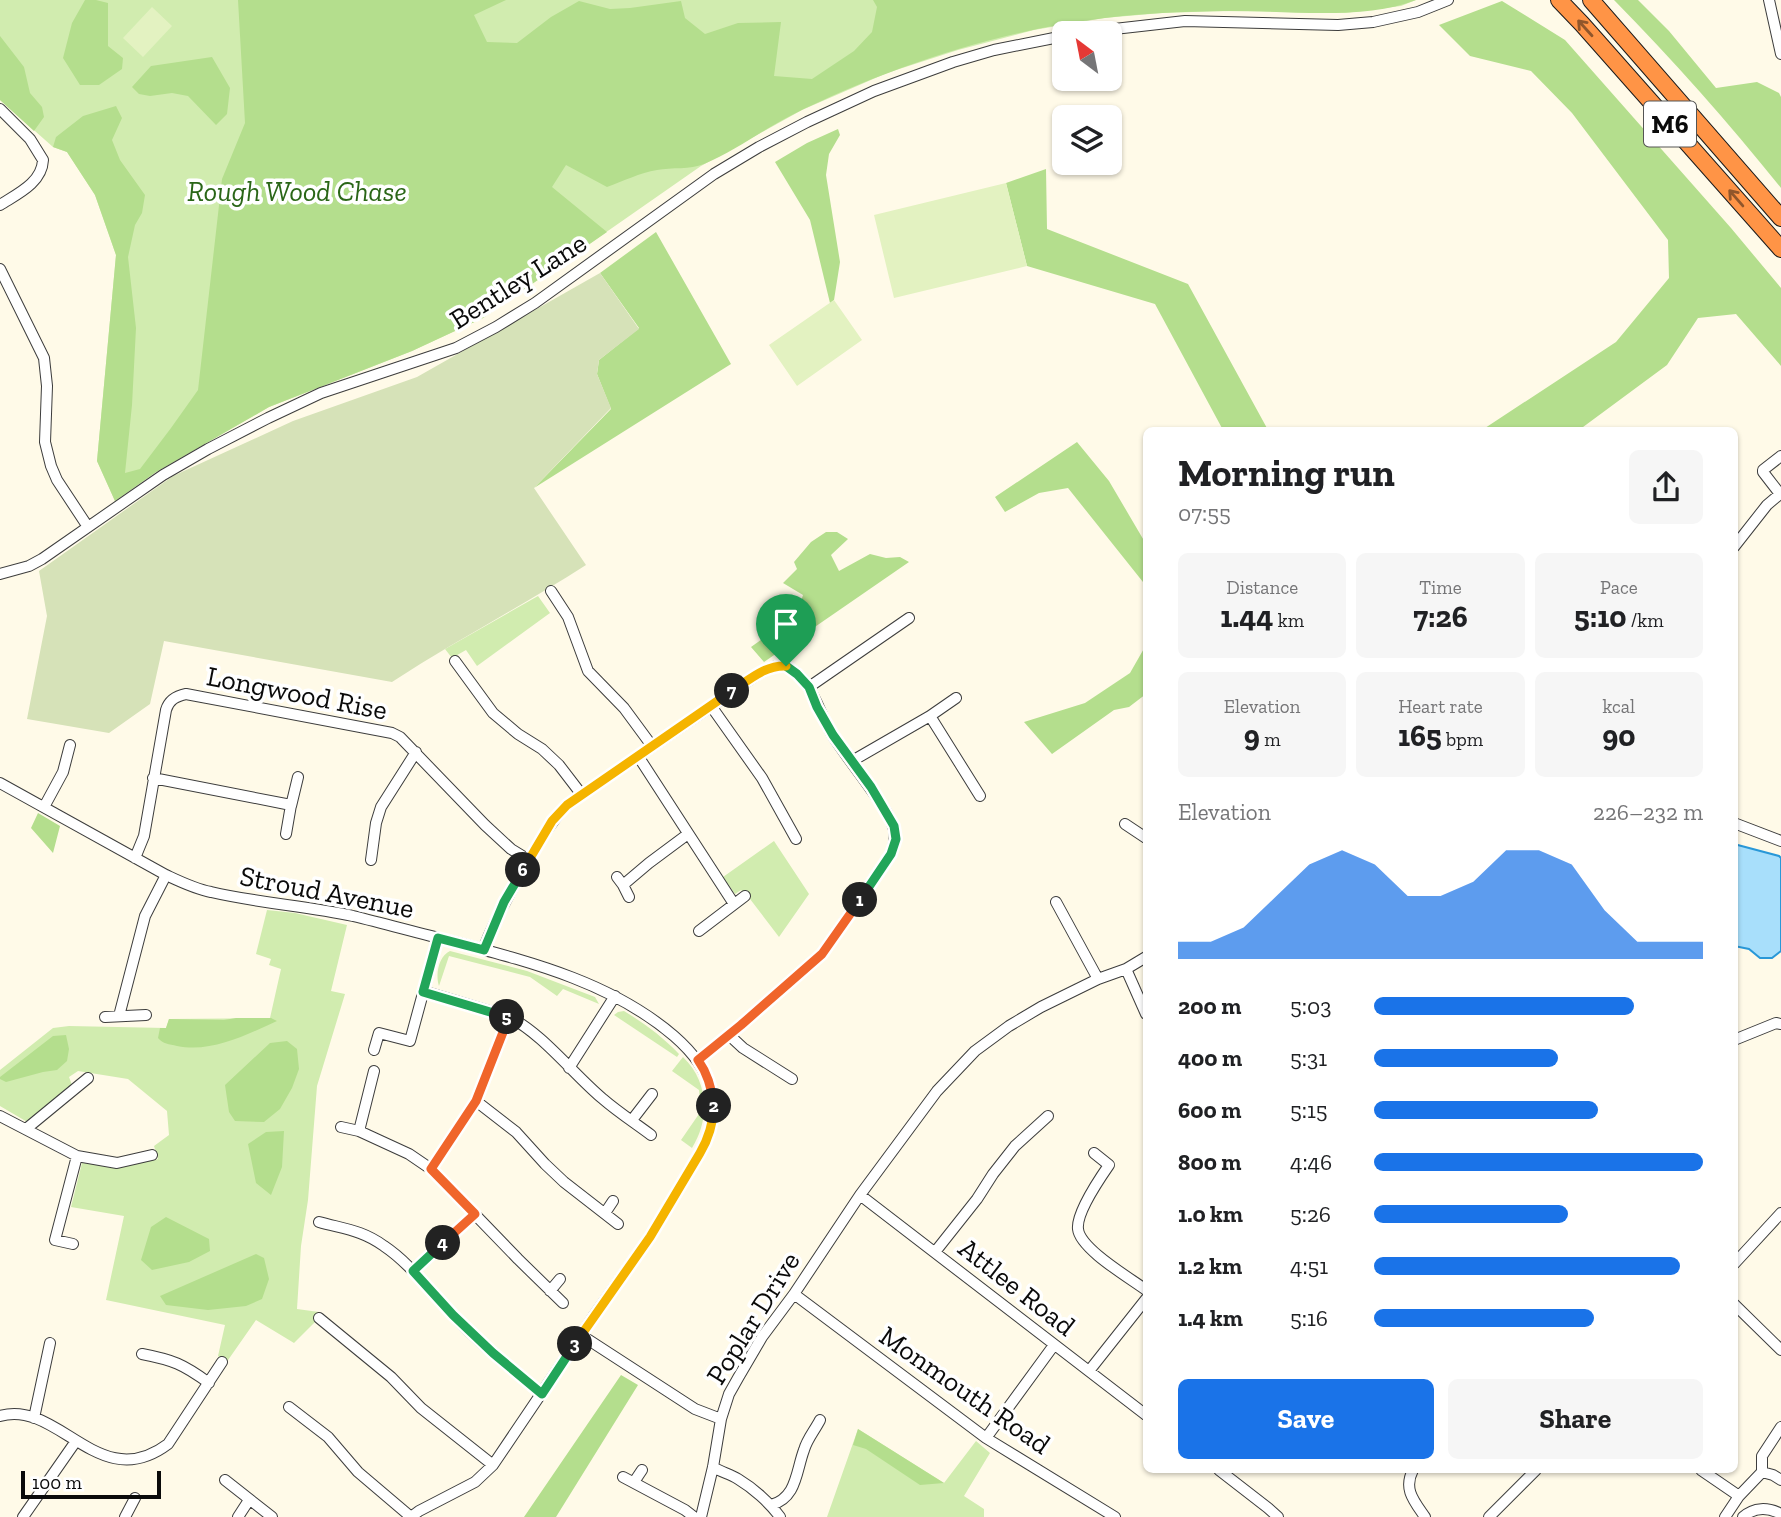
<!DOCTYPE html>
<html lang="en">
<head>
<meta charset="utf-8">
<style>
  :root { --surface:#fff; --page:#f6f6f6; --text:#202124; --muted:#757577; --accent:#1a73e8 }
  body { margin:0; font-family:"Zilla Slab",serif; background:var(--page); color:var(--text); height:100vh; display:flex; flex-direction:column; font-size:26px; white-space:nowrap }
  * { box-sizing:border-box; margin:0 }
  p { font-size:23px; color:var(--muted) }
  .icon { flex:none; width:38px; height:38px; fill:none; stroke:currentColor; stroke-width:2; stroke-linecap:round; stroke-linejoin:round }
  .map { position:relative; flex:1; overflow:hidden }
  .side { position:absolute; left:1143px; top:427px; width:595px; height:1046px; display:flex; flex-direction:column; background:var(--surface); border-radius:10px; box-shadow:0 2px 5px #0004 }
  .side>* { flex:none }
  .needle { width:46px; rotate:328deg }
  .buttons { position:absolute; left:1052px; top:21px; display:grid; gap:14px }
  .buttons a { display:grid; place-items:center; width:70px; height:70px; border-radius:10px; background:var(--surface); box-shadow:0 2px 5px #0004; font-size:35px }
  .scale { position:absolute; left:21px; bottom:18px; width:140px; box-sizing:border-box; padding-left:7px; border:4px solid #0a0a0a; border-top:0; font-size:19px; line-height:24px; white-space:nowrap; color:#0a0a0a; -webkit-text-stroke:5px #fff; paint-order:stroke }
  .pin { position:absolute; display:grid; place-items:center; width:60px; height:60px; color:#fff; margin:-72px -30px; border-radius:50% 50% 50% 0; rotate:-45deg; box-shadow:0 0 7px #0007 }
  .pin .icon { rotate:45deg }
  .km { position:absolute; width:35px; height:35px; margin:-18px; border-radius:50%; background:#222; color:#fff; font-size:19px; line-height:35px; text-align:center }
  .round { display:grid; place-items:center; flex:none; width:74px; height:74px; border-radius:10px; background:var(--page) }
  .summary { display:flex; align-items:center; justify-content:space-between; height:119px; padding:0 35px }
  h1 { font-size:38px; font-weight:800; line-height:52px }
  .metrics { display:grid; grid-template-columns:repeat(3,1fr); gap:10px; height:119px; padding:7px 35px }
  .metrics div { display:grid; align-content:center; border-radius:10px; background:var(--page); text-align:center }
  .metrics b { font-size:30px; font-weight:800 }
  .metrics small { font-size:19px; font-weight:400 }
  .metrics p { font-size:19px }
  .chart { height:196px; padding:14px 35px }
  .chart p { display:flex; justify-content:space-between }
  .chart svg { width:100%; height:126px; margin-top:7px; fill:var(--accent); opacity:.7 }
  .button { display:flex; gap:14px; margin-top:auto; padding:14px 35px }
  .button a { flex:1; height:80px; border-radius:10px; background:var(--accent); color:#fff; font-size:28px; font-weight:800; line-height:80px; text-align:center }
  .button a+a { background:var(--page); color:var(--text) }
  ul { padding:0 35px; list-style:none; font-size:23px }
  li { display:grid; grid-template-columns:112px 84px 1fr; align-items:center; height:52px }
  li i { height:18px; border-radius:9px; background:var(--accent) }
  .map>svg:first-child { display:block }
  .green { fill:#d1ecaf }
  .forest { fill:#b4de8d }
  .cemetery { fill:#d6e2b8 }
  .pitch { fill:#e3f2c1 }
  .water { fill:#a8dffb; stroke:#2998d8; stroke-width:2 }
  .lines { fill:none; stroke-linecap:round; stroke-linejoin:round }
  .minor-casing { stroke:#3d3d3d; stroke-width:12 }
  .highway-casing { stroke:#1b1b1b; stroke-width:18 }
  .minor { stroke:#fff; stroke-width:10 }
  .highway { stroke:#ff9446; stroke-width:16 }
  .oneway { stroke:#91562b }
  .split-1-casing { stroke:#fff; stroke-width:14 }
  .split-2-casing { stroke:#fff; stroke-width:14 }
  .split-3-casing { stroke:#fff; stroke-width:14 }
  .split-4-casing { stroke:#fff; stroke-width:14 }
  .split-5-casing { stroke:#fff; stroke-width:14 }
  .split-6-casing { stroke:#fff; stroke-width:14 }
  .split-7-casing { stroke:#fff; stroke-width:14 }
  .split-8-casing { stroke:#fff; stroke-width:14 }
  .split-1 { stroke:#22a559; stroke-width:9 }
  .split-2 { stroke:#f0652b; stroke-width:9 }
  .split-3 { stroke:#f5b400; stroke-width:9 }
  .split-4 { stroke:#22a559; stroke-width:9 }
  .split-5 { stroke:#f0652b; stroke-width:9 }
  .split-6 { stroke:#22a559; stroke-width:9 }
  .split-7 { stroke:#f5b400; stroke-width:9 }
  .split-8 { stroke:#f5b400; stroke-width:9 }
  .labels { text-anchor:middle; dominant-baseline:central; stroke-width:7; stroke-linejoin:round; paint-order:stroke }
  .shield { fill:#fff; stroke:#545454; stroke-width:2 }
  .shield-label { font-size:26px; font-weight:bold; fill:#0a0a0a }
  .park-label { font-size:28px; font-style:italic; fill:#2a6617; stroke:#fff }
  .street-label { font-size:28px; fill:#0a0a0a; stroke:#fff }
</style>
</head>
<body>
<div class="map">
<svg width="1781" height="1517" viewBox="0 0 1781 1517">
  <rect width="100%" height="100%" fill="#fffae8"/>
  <path class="green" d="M0,0H1416L1401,6L1345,13L1223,11L1162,13L1104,18L1034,30L958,50L887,73L802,110L701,166L483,318L412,351L269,407L156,472L115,501L97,461L116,255L95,195L67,152L53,147L0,100Z
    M538,596L550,613L477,666L466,650L452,658L445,649Z
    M774,841L809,894L779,937L750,899L741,890L735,894L723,877Z
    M267,910L295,913L347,925L331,991L345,994L317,1086L308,1200L301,1246L297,1309L319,1312L315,1322L294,1343L256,1320L226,1363L218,1356L225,1325L106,1300L124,1216L71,1207L82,1163L122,1167L158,1159L154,1146L169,1135L167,1111L128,1079L78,1071L69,1077L72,1085L29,1123L0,1106V1070L53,1028L69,1026L166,1028L169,1019L270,1018L281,969L269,965L271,959L256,954Z
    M450,951L527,971L595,997L599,1004L563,989L557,996L530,977L449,956L439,986C435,974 439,956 450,951Z
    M624,1011C644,1023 663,1037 679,1054L677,1057L614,1015L618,1012Z
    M683,1057C709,1082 710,1119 692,1148L681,1140L701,1111L699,1090L672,1071Z
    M858,1429L944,1483L976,1441L990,1453L964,1496L984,1509V1517H827Z"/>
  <path class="forest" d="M85,0H96L108,3V46L123,58L122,69L99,85H80L63,58L72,23Z
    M238,0H506L474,15L487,42L517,43L551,17L579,1L610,9L630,8L681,1L685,18L705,34L738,23L781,22L774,76L812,79L854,51L872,32L877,7L873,0H1416C1369,19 1298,12 1248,11C1200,11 1152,12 1105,18C1001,30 886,68 792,115C762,130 735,151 704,164C690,170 672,167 657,170C640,173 623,181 607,187L566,165L552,187L607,232L483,318L412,351L269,407L156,472L115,501L97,461L116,255L95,195L67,152L53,147L56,137L83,116L116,106L122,118L112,140L120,160L145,195L142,213L135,225L128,257L136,328L132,405L125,473L140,469L171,428L198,390L222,179L245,123Z
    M1614,0H1638L1669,31L1716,88L1757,82L1779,93L1781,97V188C1729,123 1673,60 1614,0Z
    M1502,1L1565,40L1731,228L1781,288V366L1736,314L1698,318L1667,365L1579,430H1482L1616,342L1669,278L1668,240L1572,113L1531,71L1470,56L1439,25Z
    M0,36L24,67L30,93L42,107L44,117L34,131L0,100Z
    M212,57L230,88L227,114L216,125L188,96L172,93L150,96L139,94L132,87L151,66Z
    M838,129L840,135L829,154L826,175L840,262L834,300L830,303L810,220L775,162L807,143Z
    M1046,169L1047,229L1188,284L1268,430H1223L1155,304L1027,266L1006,183Z
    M656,232L731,364L534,488L611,409L597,374L599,360L639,328L600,273Z
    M1077,442L1109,481L1146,544V592L1143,582L1068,488L1039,493L1005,512L995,497Z
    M826,532H837L848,539L831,555L839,571L870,554L886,558L900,557L909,562L764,662L751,647L797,614L803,595L783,583L797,569L794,562L811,542Z
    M1146,645V694L1129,707L1114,710L1052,754L1024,722L1085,703L1130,673Z
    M38,813L60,826L53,853L31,828Z
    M236,1018H271L277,1021C246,1035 212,1053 177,1046C169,1044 163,1044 158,1038L160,1028H166L169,1019L224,1020Z
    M66,1035L69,1049L67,1061L57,1070L43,1072L6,1082L0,1079V1077L53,1036Z
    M287,1041L297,1049L299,1069L292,1088L280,1109L264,1122L235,1121L229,1112L225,1085L270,1043Z
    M284,1131L282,1167L271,1195L256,1183L248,1144L266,1132Z
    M166,1217L209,1239L210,1251L189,1262L152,1270L141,1260L151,1227Z
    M256,1254L264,1258L269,1279L262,1299L246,1306L208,1310L166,1305L160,1296Z
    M621,1375L638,1385L556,1517H524Z
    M858,1429L944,1483L920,1485L866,1449L853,1445Z"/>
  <path class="cemetery" d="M600,273L639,329L599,360L597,374L611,408L534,488L586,565C522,606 455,641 392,682L164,641L150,704L109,733L27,719L47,616L39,571L173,476L293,421L417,377Z"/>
  <path class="pitch" d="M152,7L172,26L143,57L123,38Z
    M1006,183L1027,266L894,298L874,215Z
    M834,300L862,340L797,386L769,345Z"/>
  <path class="water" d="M1734,844L1779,856L1781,858V951L1772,958H1760L1749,949L1734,946Z"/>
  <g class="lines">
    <defs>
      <path id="minor" d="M1769,0L1781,54
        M1079,33L1185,21L1338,25L1373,22L1418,12L1448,0
        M0,109L30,139L43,160C42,183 17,194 0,205
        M0,269L44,358L47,386L45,442L51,466L57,480L88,527
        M1734,547L1767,505L1780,494L1763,472V470L1781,456
        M0,574L29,566L42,559L163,475L208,449L268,418L321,393L456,348L496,327L535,303L714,174L759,147L807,122L874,91L953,62L994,50L1064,36
        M551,591L568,617L588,671L624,708L652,746
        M455,661L493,713L518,734L542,749L559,765L582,795
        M809,687L909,618
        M711,706L762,778L796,839
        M930,716L956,698
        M638,756L734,904
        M852,761L930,716L980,796
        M153,778L291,805L286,834
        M0,783L166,875C181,882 195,889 211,892C258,903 306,906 353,916C386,924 418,933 451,941C530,962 611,982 674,1036C713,1070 726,1106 700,1153L650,1237L593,1317L493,1465L475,1482L419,1511L411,1517
        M291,806L298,777
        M44,807L63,772L70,745
        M1734,823L1781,841
        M1125,824L1146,838
        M135,858L144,836L166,710C169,700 176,696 186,694L392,733L400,737L485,825L511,849L529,860
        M371,860L376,823L381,807L416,752
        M617,877L623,885L629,897
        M623,885L649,863L688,834
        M1056,902L1098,979
        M699,931L745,896
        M483,950C496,916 513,886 532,855C542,837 552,820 567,805L758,674C768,669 779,662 789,668C813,681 819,714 833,736C850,762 870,786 887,813C896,830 897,836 891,854L822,954L741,1025L698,1060
        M1126,969L1146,1014
        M423,991L509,1017C542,1033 574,1075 603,1099C618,1112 635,1123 651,1135
        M119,1016L145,916L166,875
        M105,1017L146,1015
        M729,1035L743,1048L792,1079
        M1734,1040L1776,1023L1781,1024
        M374,1050L379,1033L410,1041L438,938
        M569,1068L615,996
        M476,1101L516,1132L545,1164L564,1182L618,1224
        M0,1116L77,1156L117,1163L152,1155
        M632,1120L652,1094
        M341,1127L359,1131L409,1154L431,1169L518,1259L563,1303
        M26,1129L88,1078
        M359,1131L374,1071
        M1094,1153L1109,1165C1100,1178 1076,1213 1078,1229C1080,1249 1130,1278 1146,1290
        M431,1169L476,1101L509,1017
        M860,1195L1146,1415
        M605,1213L613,1201
        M319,1222C344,1229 362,1230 384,1246C411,1264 430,1292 453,1315C480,1344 512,1369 542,1394
        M73,1244L55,1240L77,1156
        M935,1252L977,1199L993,1174L1015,1146L1048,1116
        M1734,1264L1781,1213
        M413,1271L475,1214
        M550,1291L560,1279
        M794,1294L986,1438L1115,1517
        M1734,1304L1781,1350
        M319,1318L391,1377L421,1408L493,1465
        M581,1335L695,1409L721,1419
        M142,1354C173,1360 183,1364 209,1383
        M1089,1371L1146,1299
        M289,1407L328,1437L358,1472L411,1517
        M0,1416C59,1399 99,1496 168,1444L222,1362
        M34,1418L50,1343
        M986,1438L1054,1345
        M713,1467C721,1472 730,1474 738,1479C753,1488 770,1503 780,1517
        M1219,1470L1268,1508L1278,1517
        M1413,1470C1403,1489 1414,1501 1425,1517
        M1701,1470L1739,1496
        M1762,1472L1773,1475L1781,1480
        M623,1477L685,1510L694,1517
        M225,1480L272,1517
        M634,1482L642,1470
        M771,1505C797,1498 796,1471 804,1450C807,1439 815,1430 820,1420
        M23,1517L76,1441
        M125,1517L135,1498
        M238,1517L249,1500
        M701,1517L713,1467L721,1419L729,1394L738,1378L762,1337L794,1294L860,1195L937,1091L975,1051L1009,1026L1041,1007L1098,979L1126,969L1146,957
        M1489,1517L1536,1470
        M1725,1517L1739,1496L1762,1472V1456L1781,1427
        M1743,1517C1754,1507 1768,1507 1781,1514"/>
      <path id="highway" d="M1559,0L1582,24L1781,249
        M1591,0L1781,218"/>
    </defs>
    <use href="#minor" class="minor-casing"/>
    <use href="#highway" class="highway-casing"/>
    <use href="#minor" class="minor"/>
    <use href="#highway" class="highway"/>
  </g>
  <defs><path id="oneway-shaft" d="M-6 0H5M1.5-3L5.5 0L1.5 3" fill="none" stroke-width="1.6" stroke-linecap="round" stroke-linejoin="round" transform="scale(1.75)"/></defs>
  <g class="oneway">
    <use href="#oneway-shaft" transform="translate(1585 28) rotate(-132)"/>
    <use href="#oneway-shaft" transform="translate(1736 198) rotate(-131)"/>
  </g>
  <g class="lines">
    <defs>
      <path id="split-1" d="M786,666L797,674L809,687L817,707L833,735L871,787L894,826L896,839L891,854L860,900"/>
      <path id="split-2" d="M714,1106C712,1089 708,1074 698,1060L741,1025L822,954L860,900"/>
      <path id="split-3" d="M575,1344L650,1237L700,1153C709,1138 713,1124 714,1106"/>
      <path id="split-4" d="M443,1243L413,1271L453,1315L493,1353L542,1394L575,1344"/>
      <path id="split-5" d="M443,1243L475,1214L431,1169L476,1101L509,1017H507"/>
      <path id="split-6" d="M507,1017L423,992L438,938L484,950L504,902L523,870"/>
      <path id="split-7" d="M523,870L552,821L567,805L732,691"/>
      <path id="split-8" d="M732,691C749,680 765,665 786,666"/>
    </defs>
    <use href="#split-1" class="split-1-casing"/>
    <use href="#split-2" class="split-2-casing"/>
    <use href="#split-3" class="split-3-casing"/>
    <use href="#split-4" class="split-4-casing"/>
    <use href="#split-5" class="split-5-casing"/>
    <use href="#split-6" class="split-6-casing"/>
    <use href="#split-7" class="split-7-casing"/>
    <use href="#split-8" class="split-8-casing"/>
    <use href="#split-1" class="split-1"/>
    <use href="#split-2" class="split-2"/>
    <use href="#split-3" class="split-3"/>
    <use href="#split-4" class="split-4"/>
    <use href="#split-5" class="split-5"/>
    <use href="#split-6" class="split-6"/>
    <use href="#split-7" class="split-7"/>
    <use href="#split-8" class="split-8"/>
  </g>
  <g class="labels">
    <rect class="shield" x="1644" y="101.5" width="52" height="45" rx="5"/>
    <g class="shield-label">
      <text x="1670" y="124">M6</text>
    </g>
    <g class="park-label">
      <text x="297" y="191">Rough Wood Chase</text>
    </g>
    <g class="street-label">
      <text transform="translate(518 281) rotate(-32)">Bentley Lane</text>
      <text transform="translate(297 693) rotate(11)">Longwood Rise</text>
      <text transform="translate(327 892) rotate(11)">Stroud Avenue</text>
      <text transform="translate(1017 1287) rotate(38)">Attlee Road</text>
      <text transform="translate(753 1318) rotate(-58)">Poplar Drive</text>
      <text transform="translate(965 1390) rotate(35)">Monmouth Road</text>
    </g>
  </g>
</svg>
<div class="buttons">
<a><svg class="needle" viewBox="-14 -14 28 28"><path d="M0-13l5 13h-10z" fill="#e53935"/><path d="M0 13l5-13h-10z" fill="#757577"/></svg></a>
<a><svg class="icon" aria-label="layers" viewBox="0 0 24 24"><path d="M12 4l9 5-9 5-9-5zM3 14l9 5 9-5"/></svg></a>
</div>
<div class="scale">100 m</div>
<div class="pin" style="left:786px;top:666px;background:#1e9e55"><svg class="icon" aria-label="arrive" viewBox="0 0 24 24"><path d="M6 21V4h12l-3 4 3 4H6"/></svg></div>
<b class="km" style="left:860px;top:900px">1</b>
<b class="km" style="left:714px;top:1106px">2</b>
<b class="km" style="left:575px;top:1344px">3</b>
<b class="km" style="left:443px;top:1243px">4</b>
<b class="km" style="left:507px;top:1017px">5</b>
<b class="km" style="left:523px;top:870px">6</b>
<b class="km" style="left:732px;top:691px">7</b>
<section class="side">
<div class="summary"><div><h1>Morning run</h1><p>07:55</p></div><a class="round"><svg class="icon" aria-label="share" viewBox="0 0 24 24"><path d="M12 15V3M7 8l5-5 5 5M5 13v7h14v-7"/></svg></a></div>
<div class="metrics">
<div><p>Distance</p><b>1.44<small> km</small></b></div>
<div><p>Time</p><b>7:26</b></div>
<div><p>Pace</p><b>5:10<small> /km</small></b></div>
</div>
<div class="metrics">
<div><p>Elevation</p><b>9<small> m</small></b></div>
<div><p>Heart rate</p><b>165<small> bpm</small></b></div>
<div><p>kcal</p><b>90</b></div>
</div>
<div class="chart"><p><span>Elevation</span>226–232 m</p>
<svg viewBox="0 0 160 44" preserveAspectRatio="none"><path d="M0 44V38L10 38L20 33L30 22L40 11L50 6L60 11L70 22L80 22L90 17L100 6L110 6L120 11L130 27L140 38L150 38L160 38V44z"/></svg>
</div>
<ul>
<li><b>200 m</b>5:03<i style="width:79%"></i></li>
<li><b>400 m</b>5:31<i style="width:56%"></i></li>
<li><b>600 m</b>5:15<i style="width:68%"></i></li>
<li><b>800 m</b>4:46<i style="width:100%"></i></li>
<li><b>1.0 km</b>5:26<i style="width:59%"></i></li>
<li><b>1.2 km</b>4:51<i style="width:93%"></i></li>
<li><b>1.4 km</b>5:16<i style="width:67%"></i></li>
</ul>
<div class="button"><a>Save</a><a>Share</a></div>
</section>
</div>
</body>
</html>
